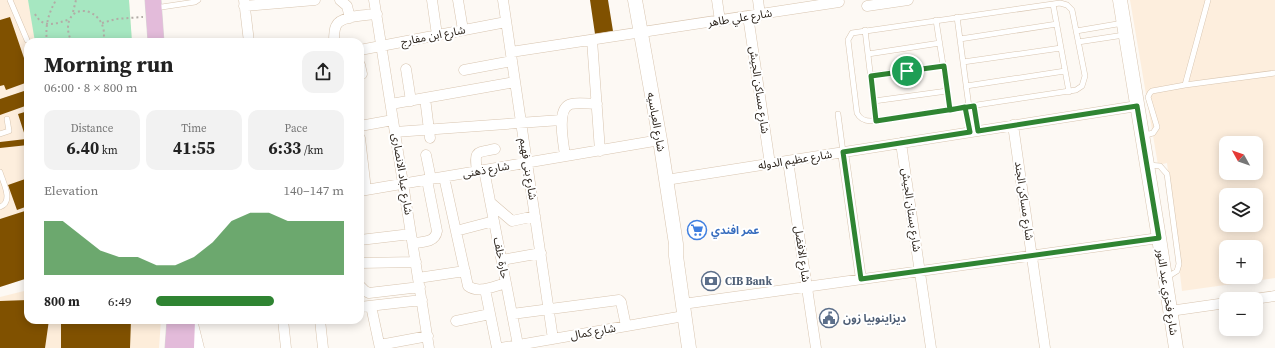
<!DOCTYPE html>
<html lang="en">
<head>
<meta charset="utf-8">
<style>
  :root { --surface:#fff; --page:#f2f2f2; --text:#222; --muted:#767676; --accent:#2f8432 }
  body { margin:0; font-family:"Source Serif 4","Noto Sans Arabic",serif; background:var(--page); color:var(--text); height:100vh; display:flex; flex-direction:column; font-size:15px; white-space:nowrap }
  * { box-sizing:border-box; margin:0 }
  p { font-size:13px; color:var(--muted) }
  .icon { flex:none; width:22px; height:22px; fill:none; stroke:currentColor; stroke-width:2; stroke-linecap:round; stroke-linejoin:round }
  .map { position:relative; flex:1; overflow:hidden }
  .drawer { position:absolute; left:24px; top:38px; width:340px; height:286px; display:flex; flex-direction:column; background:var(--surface); border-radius:12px; box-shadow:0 2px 10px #0003 }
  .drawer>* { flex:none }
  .needle { width:26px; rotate:310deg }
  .tools { position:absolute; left:1219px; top:136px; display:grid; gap:8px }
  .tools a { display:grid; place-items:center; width:44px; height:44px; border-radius:8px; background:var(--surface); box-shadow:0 2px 10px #0003; font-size:20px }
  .pin { position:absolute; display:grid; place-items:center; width:34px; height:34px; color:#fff; margin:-17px; border:2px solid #fff; border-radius:50%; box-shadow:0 1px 4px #0007 }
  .round { display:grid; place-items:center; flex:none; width:42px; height:42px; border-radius:12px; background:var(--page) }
  .headline { display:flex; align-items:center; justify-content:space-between; height:68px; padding:0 20px }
  h1 { font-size:22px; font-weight:700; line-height:30px }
  .figures { display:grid; grid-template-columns:repeat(3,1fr); gap:6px; height:68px; padding:4px 20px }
  .figures div { display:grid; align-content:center; border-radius:10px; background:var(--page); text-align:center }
  .figures b { font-size:17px; font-weight:700 }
  .figures small { font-size:11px; font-weight:400 }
  .figures p { font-size:11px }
  .chart { height:112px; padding:8px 20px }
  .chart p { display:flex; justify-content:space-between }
  .chart svg { width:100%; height:72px; margin-top:4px; fill:var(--accent); opacity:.7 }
  ul { padding:0 20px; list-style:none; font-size:13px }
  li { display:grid; grid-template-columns:64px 48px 1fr; align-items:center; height:30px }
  li i { height:10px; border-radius:5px; background:var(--accent) }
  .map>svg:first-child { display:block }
  .built { fill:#fdeedd; fill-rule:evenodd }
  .medical { fill:#fdedda }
  .green { fill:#a6e7c1 }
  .building { fill:#805100 }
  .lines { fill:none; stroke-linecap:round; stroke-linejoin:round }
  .service-casing { stroke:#d8c5b0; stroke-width:6 }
  .minor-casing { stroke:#d8c5b0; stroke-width:11 }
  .secondary-casing { stroke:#d8c5b0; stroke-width:15 }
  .primary-casing { stroke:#d9d7d6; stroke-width:17 }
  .path { stroke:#b2aca6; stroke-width:2; stroke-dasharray:2 3; stroke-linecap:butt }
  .service { stroke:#fff; stroke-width:5 }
  .minor { stroke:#fff; stroke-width:10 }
  .secondary { stroke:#fff; stroke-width:14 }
  .primary { stroke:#e3bbda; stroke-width:16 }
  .route-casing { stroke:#fff; stroke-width:8 }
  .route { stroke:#2f8432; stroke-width:5 }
  .labels { text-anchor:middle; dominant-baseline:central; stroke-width:4; stroke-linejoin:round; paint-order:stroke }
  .street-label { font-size:11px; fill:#2a221a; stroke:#fff }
  .shop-label { font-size:11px; font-weight:bold; fill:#366cbe; stroke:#fff; text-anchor:start }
  .service-label { font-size:11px; font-weight:bold; fill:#4e5e75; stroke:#fff; text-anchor:start }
</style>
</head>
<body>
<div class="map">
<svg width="1275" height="348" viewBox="0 0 1275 348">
  <rect width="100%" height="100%" fill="#fdf9f4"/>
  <path class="built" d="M0,0H129L132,42H28V278L0,287Z
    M1130,0H1275V278L1182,291L1167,163L1158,165ZM1226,143H1256V173H1226ZM1226,195H1256V225H1226ZM1226,247H1256V277H1226Z"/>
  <path class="medical" d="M28,290V320H161L159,348H0V297Z"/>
  <path class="green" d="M28,0H129L132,42H35Z"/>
  <path class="building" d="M590,0H608L613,31L595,34Z
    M10,17L24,58L28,56V82L6,90L4,85L0,86V20Z
    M27,90L28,105L0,115V99Z
    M28,111V145L0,148V142L26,139L18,114Z
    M28,178V206L17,210L8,185Z
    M28,210V278L0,287V219Z
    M28,300V320H49L45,348H0V301Z
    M61,320H131L130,348H61Z"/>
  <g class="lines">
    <defs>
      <path id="service" d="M10,0L27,40
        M1060,3L1067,5L1072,10L1085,76L1082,86L1076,90L871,121C864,121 860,119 857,113L848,40L852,33Z
        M1053,4L1069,92
        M155,8L195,2L198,0
        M957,17L969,107
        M936,20L950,110
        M865,30L876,121
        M1076,31L1123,23
        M960,39L1057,24
        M1078,42L1124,35
        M868,54L940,43
        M963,62L1061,48
        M871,75L943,66
        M1185,85L1208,0
        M966,86L1065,71
        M874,101L947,91
        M974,106L978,131
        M965,107L970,132
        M838,114L843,152
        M0,134L9,131L7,119
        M1142,136L1153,133L1157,127L1148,97L1150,93L1152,91L1185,85L1275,73
        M1148,165L1160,166L1167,174L1179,264L1177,271L1166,278
        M0,172C3,182 14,202 0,207"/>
      <path id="minor" d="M244,0L249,42
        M340,0L347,6L350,18
        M374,0L429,348
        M432,0L437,35
        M458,0L463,30
        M503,0L553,339
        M717,0L720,21
        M758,0L760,15
        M244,6L315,0
        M867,6L908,0
        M748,16L770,164
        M592,40L600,151
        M334,42C334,37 334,30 336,26C340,16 366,15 377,14
        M360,50L506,22
        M511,52L839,2
        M360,65L362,74
        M406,69L411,101
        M464,70L512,61
        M425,98L430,138
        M391,104L515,82
        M1013,125L1045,348
        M360,126L393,120
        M395,132L561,120
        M360,138L366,190
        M901,143L931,348
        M843,152L861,279
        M426,155L431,179
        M565,156C564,144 555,108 571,104C579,102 589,104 597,104
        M788,161L816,348
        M484,170L518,345
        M477,171C474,150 476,153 495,149
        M444,177L468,286C479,294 494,286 506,283
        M666,180L1137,106
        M360,191L660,140
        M491,203L512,221L535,216
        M456,231L494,221
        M360,240L411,234
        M413,243C422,242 435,243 437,231L427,180
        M502,260L541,253
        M360,263L416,262
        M418,278L465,271
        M360,286L365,291L369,293L420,287
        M485,289L497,348
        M1254,299L1275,296
        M690,303L1159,238
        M371,306L380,348
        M360,307L422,300
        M1170,311L1226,303
        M512,314L619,300L621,302L626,326
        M192,320L199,348
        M283,320L286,348
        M320,320L323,348
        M456,321L490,314
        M380,345L428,336
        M501,348L684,316"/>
      <path id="secondary" d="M635,0L660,140L676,244V256L689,348
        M1120,0L1159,238L1176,348"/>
      <path id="primary" d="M153,0L156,42
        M173,348L175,320
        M186,348L187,320"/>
    </defs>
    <use href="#service" class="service-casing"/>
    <use href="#minor" class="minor-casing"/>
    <use href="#secondary" class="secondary-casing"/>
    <use href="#primary" class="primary-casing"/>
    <path class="path" d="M73,12L76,0
      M35,14C43,29 56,24 70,19
      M102,23L116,19L143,17
      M47,42C45,26 48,14 56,0
      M72,42C68,35 67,28 69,21C77,0 110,14 103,42"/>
    <use href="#service" class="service"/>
    <use href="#minor" class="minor"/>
    <use href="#secondary" class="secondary"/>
    <use href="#primary" class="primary"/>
  </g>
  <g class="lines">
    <defs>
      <path id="route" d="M907,71L944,66L950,110L965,107L970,132L843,152L861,279L1159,238L1137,106L978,131L974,106C941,111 909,116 876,121L871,76L907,71"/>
    </defs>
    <use href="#route" class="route-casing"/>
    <use href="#route" class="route"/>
  </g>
  <defs>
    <symbol id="supermarket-ring" viewBox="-11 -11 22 22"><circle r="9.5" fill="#fff" stroke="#3f7fe0" stroke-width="1.5"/><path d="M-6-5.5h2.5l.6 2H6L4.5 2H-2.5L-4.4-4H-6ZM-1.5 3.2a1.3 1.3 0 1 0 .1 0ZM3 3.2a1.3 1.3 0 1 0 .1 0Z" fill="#3f7fe0"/></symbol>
    <symbol id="bank-ring" viewBox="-11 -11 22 22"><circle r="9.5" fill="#fff" stroke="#5c6f8a" stroke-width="1.5"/><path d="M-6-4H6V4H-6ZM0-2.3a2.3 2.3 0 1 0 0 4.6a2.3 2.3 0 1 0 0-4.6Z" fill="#5c6f8a"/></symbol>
    <symbol id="civic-ring" viewBox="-11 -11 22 22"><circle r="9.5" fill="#fff" stroke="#5c6f8a" stroke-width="1.5"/><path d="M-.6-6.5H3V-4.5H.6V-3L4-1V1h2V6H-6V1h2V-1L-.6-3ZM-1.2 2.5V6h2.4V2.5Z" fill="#5c6f8a"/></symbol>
  </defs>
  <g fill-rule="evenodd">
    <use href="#supermarket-ring" x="686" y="219" width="22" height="22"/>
    <use href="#bank-ring" x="700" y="270" width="22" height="22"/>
    <use href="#civic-ring" x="818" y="307" width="22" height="22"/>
  </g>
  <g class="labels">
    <g class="street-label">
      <text transform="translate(740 18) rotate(-9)">شارع علي طاهر</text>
      <text transform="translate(433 36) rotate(-11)">شارع ابن مفارج</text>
      <text transform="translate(759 90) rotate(82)">شارع مساكن الجيش</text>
      <text transform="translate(656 122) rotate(80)">شارع العباسيه</text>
      <text transform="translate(795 160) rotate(-9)">شارع عظيم الدوله</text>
      <text transform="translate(528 169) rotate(81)">شارع بنى فهيم</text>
      <text transform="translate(486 170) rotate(-10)">شارع ذهنى</text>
      <text transform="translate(402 174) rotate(81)">شارع عباد الانصارى</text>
      <text transform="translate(1024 201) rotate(82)">شارع مساكن الجند</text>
      <text transform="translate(911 210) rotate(82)">شارع بستان الجيش</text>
      <text transform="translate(802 254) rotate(82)">شارع الافضل</text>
      <text transform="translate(501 258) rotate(79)">حارة خلف</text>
      <text transform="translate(1167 292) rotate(81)">شارع فخري عبد النور</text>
      <text transform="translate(593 332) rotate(-10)">شارع كمال</text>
    </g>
    <g class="shop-label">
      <text x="711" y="230">عمر افندي</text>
    </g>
    <g class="service-label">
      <text x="725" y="281">CIB Bank</text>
      <text x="843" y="318">ديزاينوبيا زون</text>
    </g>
  </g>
</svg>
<div class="tools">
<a><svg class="needle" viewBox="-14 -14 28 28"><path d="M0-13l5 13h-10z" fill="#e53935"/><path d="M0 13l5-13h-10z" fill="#767676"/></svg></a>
<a><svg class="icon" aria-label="layers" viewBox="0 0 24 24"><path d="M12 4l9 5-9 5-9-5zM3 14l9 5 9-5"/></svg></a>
<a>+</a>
<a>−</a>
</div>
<div class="pin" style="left:907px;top:71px;background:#1e9e55"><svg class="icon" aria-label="arrive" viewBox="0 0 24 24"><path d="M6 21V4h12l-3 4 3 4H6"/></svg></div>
<section class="drawer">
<div class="headline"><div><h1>Morning run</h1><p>06:00 · 8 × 800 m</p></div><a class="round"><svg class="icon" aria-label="share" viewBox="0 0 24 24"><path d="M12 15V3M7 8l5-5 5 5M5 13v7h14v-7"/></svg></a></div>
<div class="figures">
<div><p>Distance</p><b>6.40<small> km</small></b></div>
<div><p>Time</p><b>41:55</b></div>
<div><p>Pace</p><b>6:33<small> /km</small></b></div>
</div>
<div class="chart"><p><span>Elevation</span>140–147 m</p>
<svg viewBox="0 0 160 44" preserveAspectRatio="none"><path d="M0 44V11L10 11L20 20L30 29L40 33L50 33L60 38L70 38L80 33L90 24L100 11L110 6L120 6L130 11L140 11L150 11L160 11V44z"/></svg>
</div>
<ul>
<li><b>800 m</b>6:49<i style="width:63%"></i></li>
</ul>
</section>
</div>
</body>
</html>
